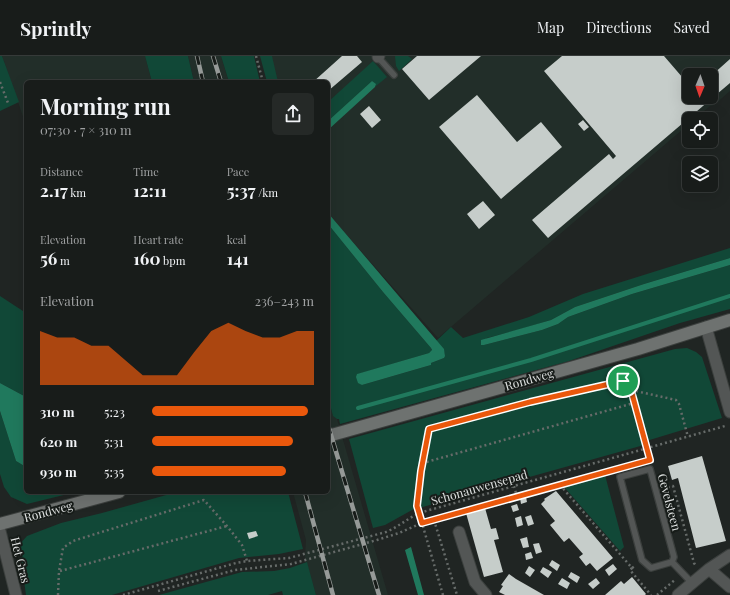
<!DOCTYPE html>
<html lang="en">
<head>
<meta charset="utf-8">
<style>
  :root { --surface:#181c1a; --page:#252927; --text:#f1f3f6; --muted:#9fa1a2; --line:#363a39; --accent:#ea580c }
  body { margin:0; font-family:"Playfair Display",serif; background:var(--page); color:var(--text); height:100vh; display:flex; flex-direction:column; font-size:15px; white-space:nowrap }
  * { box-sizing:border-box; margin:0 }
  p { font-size:13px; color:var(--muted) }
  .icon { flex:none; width:22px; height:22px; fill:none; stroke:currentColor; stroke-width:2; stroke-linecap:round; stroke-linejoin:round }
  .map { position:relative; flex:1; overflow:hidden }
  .details { position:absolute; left:24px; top:24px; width:306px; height:414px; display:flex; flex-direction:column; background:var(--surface); border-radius:6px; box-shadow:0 4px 16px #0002,0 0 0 1px var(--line) }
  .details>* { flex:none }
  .needle { width:26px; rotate:182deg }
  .tools { position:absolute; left:682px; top:12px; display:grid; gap:8px }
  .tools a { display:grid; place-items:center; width:36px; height:36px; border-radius:6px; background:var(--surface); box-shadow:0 4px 16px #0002,0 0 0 1px var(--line); font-size:20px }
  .pin { position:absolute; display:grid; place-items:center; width:34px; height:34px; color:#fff; margin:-17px; border:2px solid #fff; border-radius:50%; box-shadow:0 1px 4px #0007 }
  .round { display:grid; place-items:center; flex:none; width:42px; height:42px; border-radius:6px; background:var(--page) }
  .summary { display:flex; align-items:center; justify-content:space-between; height:68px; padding:0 16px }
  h1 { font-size:22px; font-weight:700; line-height:30px }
  .metrics { display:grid; grid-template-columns:repeat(3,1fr); gap:6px; height:68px; padding:4px 16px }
  .metrics div { display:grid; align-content:center }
  .metrics b { font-size:17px; font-weight:700 }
  .metrics small { font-size:11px; font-weight:400 }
  .metrics p { font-size:11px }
  .chart { height:112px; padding:8px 16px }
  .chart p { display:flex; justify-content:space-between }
  .chart svg { width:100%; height:72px; margin-top:4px; fill:var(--accent); opacity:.7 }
  ul { padding:0 16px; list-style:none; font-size:13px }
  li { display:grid; grid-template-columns:64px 48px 1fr; align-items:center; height:30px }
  li i { height:10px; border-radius:5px; background:var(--accent) }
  header { display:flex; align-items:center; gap:24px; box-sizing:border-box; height:56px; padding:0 20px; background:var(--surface); border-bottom:1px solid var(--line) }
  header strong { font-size:19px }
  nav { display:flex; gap:22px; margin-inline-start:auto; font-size:14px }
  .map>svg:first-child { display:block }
  .built { fill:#222e29; fill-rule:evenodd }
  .green { fill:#114837 }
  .water { fill:#20795d }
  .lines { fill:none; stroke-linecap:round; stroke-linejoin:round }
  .stream { stroke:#20795d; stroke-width:4 }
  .building { fill:#c6cdca }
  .lane-casing { stroke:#3b3f3d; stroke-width:8 }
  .street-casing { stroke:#3b3f3d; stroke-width:13 }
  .secondary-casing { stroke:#3b3f3d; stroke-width:14 }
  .path { stroke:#666b69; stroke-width:2.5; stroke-dasharray:2 3; stroke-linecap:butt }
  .lane { stroke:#535655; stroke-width:5.5 }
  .street { stroke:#535655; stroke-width:11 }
  .secondary { stroke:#6e7270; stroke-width:12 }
  .rail-casing { stroke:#969a98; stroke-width:4.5 }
  .rail { stroke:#171c19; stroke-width:3; stroke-dasharray:9; stroke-linecap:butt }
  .route-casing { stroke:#fff; stroke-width:8 }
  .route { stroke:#ea580c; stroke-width:5 }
  .labels { text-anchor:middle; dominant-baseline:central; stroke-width:4; stroke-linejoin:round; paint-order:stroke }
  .street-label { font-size:12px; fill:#dee1e0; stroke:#171c19 }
</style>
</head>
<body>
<header>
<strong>Sprintly</strong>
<nav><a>Map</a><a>Directions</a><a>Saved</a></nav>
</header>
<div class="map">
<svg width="730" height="539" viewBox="0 0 730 539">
  <rect width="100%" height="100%" fill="#202523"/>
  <path class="built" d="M2,0H145L152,26H26V69Z
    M188,0H221L229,26H194Z
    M266,0H730V35L714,49L710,50L695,63H689V68L438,282L328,158V26H273ZM689,19H711V41H689Z
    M328,341L333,359L337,363L388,539H316L305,501L306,484L293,436H328Z"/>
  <path class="green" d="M0,0H2L19,46L0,55Z
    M145,0H188L194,26H152Z
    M221,0H254L260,26H229Z
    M260,0H272L278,26H267Z
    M395,0H408L412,3L399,15L396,10Z
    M373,5L387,21L376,30L372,25L328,65V46Z
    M328,168L383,236L431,292L432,295L429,297L358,318L362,329L431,309V307L444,302C446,294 442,291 436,285L451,271L463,282L529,261L583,238L730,192V202L644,228L575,251L551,264L514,275L487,282L481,289H484L542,274L558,268L568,261L632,238L730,209V253L680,267L569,305L340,368L339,363H337L333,360L328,341Z
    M0,240L26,257V341L0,327Z
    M687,292L696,296L702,301L722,362L643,386L644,389L412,454L385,469L373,472L349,383L675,293Z
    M0,355L16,405L26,411V436H76L27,448L11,441L4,431L0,418Z
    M605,419L624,491L620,495L565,432V430Z
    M177,436H288L303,493L279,498L239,502L112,539H26L19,489L27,480L61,467L102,457Z
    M307,506L316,539H283L282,535L268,539H159L242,516L274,515L290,512Z"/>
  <path class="water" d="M372,25L376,28L375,31L328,74V65Z
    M328,157L444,293L445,300L444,302L431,307V309L424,311L362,329L358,327L356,321L357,318L429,297L432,294L431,292L383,236L328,168Z
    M730,202V209L632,238L568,261L558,268L542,274L484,289H481V284L551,264L575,251L644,228Z
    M0,327L26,341V411L16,405L0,355Z
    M411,491L424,539H418L405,494Z"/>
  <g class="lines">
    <path class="stream" d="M358,352L531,304L730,240"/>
  </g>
  <path class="building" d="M342,0H357L362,6L328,35V26H313Z
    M417,0H481L429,44L402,13Z
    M562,0H664L689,29V41H711V20L730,3V27L548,182L532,164L609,98L613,103L616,100L544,15Z
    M477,39L517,86L541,66L562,91L501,143L439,71Z
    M369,50L381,64L372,72L360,58Z
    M583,64L589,71L584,75L578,68Z
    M483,145L495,159L479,173L467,158Z
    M702,400L726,485L696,492L678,422L672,424L668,410Z
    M556,435L613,502L597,515L590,507L586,510L579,501L583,498L569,482L564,486L550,469L555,465L541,448L545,444L544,443Z
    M526,441L527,446L521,448L520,442Z
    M517,448L519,454L513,456L511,450Z
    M485,452L491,473L496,472L499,483L494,484L503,516L484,521L466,457Z
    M531,459L534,468L528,470L525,461Z
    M521,460L523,469L517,471L515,462Z
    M256,475L258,480L249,483L247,477Z
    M527,481L529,491L523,492L520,483Z
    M539,487L542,496L536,498L533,488Z
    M531,496L533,502L526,504L525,498Z
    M552,504L560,509L557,515L549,509Z
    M613,508L617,513L609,520L605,514Z
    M529,510L535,514L530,521L525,517Z
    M543,511L552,516L548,522L540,516Z
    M571,516L580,521L577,527L568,521Z
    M509,518L516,523L544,539H505L499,536L503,530L501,529Z
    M632,521L646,538L645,539H605L621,525L624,528Z
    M562,522L570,527L567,533L558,528Z
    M596,522L600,527L593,533L588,528Z"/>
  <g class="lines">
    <defs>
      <path id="lane" d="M377,0L394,19
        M650,413L674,501L672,506L651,512L642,504L620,421Z
        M672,506L692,527"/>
      <path id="street" d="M378,1L379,0
        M706,271L730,356
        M0,475L16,539
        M459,476L475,526L486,539
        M730,499L709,513L730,531
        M678,539L709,513"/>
      <path id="secondary" d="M328,380L638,293L730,264
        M0,468L119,436"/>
    </defs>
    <use href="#lane" class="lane-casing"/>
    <use href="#street" class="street-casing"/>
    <use href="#secondary" class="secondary-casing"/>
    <path class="path" d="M256,0L263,26
      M0,26L8,47
      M648,405L650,404L631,334L676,344L679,348L688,381
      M423,407L429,373L530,346L623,325L631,334
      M560,429L632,512L635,510
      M514,430L517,441
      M663,433L673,430L694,507L696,510
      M434,464L457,539
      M632,512L630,514L651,539
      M60,515L227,470
      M158,535L235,514L291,508L377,484L399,477L422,467L613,415
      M58,539L59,515L63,492L73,485L204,444L227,470L242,489L247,505
      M123,539L236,507L247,505L289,502L386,476C398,471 407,463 419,457L725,370
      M443,539L417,450L423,407L634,347
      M657,539L676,523"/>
    <use href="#lane" class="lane"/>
    <use href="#street" class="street"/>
    <use href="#secondary" class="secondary"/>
    <defs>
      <path id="rail" d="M197,0L203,26
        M213,0L221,26
        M328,369L379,539
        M305,436L333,539"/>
    </defs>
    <use href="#rail" class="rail-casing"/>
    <use href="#rail" class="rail"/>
  </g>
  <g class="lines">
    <defs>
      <path id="route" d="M623,325L631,334L650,404L422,467L417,450L421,415L429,373L530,346Z"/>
    </defs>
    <use href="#route" class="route-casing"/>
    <use href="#route" class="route"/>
  </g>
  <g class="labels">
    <g class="street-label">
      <text transform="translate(529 323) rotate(-16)">Rondweg</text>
      <text transform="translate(479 431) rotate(-16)">Schonauwensepad</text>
      <text transform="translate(670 446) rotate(75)">Gevelsteen</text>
      <text transform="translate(48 455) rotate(-15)">Rondweg</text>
      <text transform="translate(21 504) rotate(76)">Het Gras</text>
    </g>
  </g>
</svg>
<div class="tools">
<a><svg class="needle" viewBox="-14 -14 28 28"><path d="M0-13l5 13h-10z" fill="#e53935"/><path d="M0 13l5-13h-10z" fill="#9fa1a2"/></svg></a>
<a><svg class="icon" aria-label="locate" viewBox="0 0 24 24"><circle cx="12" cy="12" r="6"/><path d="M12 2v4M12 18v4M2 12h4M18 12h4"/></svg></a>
<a><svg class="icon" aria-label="layers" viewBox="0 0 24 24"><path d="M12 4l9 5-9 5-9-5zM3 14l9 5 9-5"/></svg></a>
</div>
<div class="pin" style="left:623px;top:325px;background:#1e9e55"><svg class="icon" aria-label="arrive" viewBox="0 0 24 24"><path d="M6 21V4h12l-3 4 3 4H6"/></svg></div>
<section class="details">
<div class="summary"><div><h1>Morning run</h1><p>07:30 · 7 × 310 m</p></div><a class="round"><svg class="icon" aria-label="share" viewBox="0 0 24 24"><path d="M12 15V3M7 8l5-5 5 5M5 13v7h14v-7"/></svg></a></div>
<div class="metrics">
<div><p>Distance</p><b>2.17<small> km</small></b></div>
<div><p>Time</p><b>12:11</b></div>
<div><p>Pace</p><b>5:37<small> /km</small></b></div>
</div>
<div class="metrics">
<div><p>Elevation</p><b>56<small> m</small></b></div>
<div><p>Heart rate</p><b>160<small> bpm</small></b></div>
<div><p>kcal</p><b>141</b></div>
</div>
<div class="chart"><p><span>Elevation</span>236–243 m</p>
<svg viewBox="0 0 160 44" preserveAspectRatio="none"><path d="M0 44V11L10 15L20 15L30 20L40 20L50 29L60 38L70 38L80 38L90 24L100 11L110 6L120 11L130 15L140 15L150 11L160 11V44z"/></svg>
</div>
<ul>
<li><b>310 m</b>5:23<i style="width:96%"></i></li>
<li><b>620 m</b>5:31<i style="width:87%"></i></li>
<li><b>930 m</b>5:35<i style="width:83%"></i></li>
</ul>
</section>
</div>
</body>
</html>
